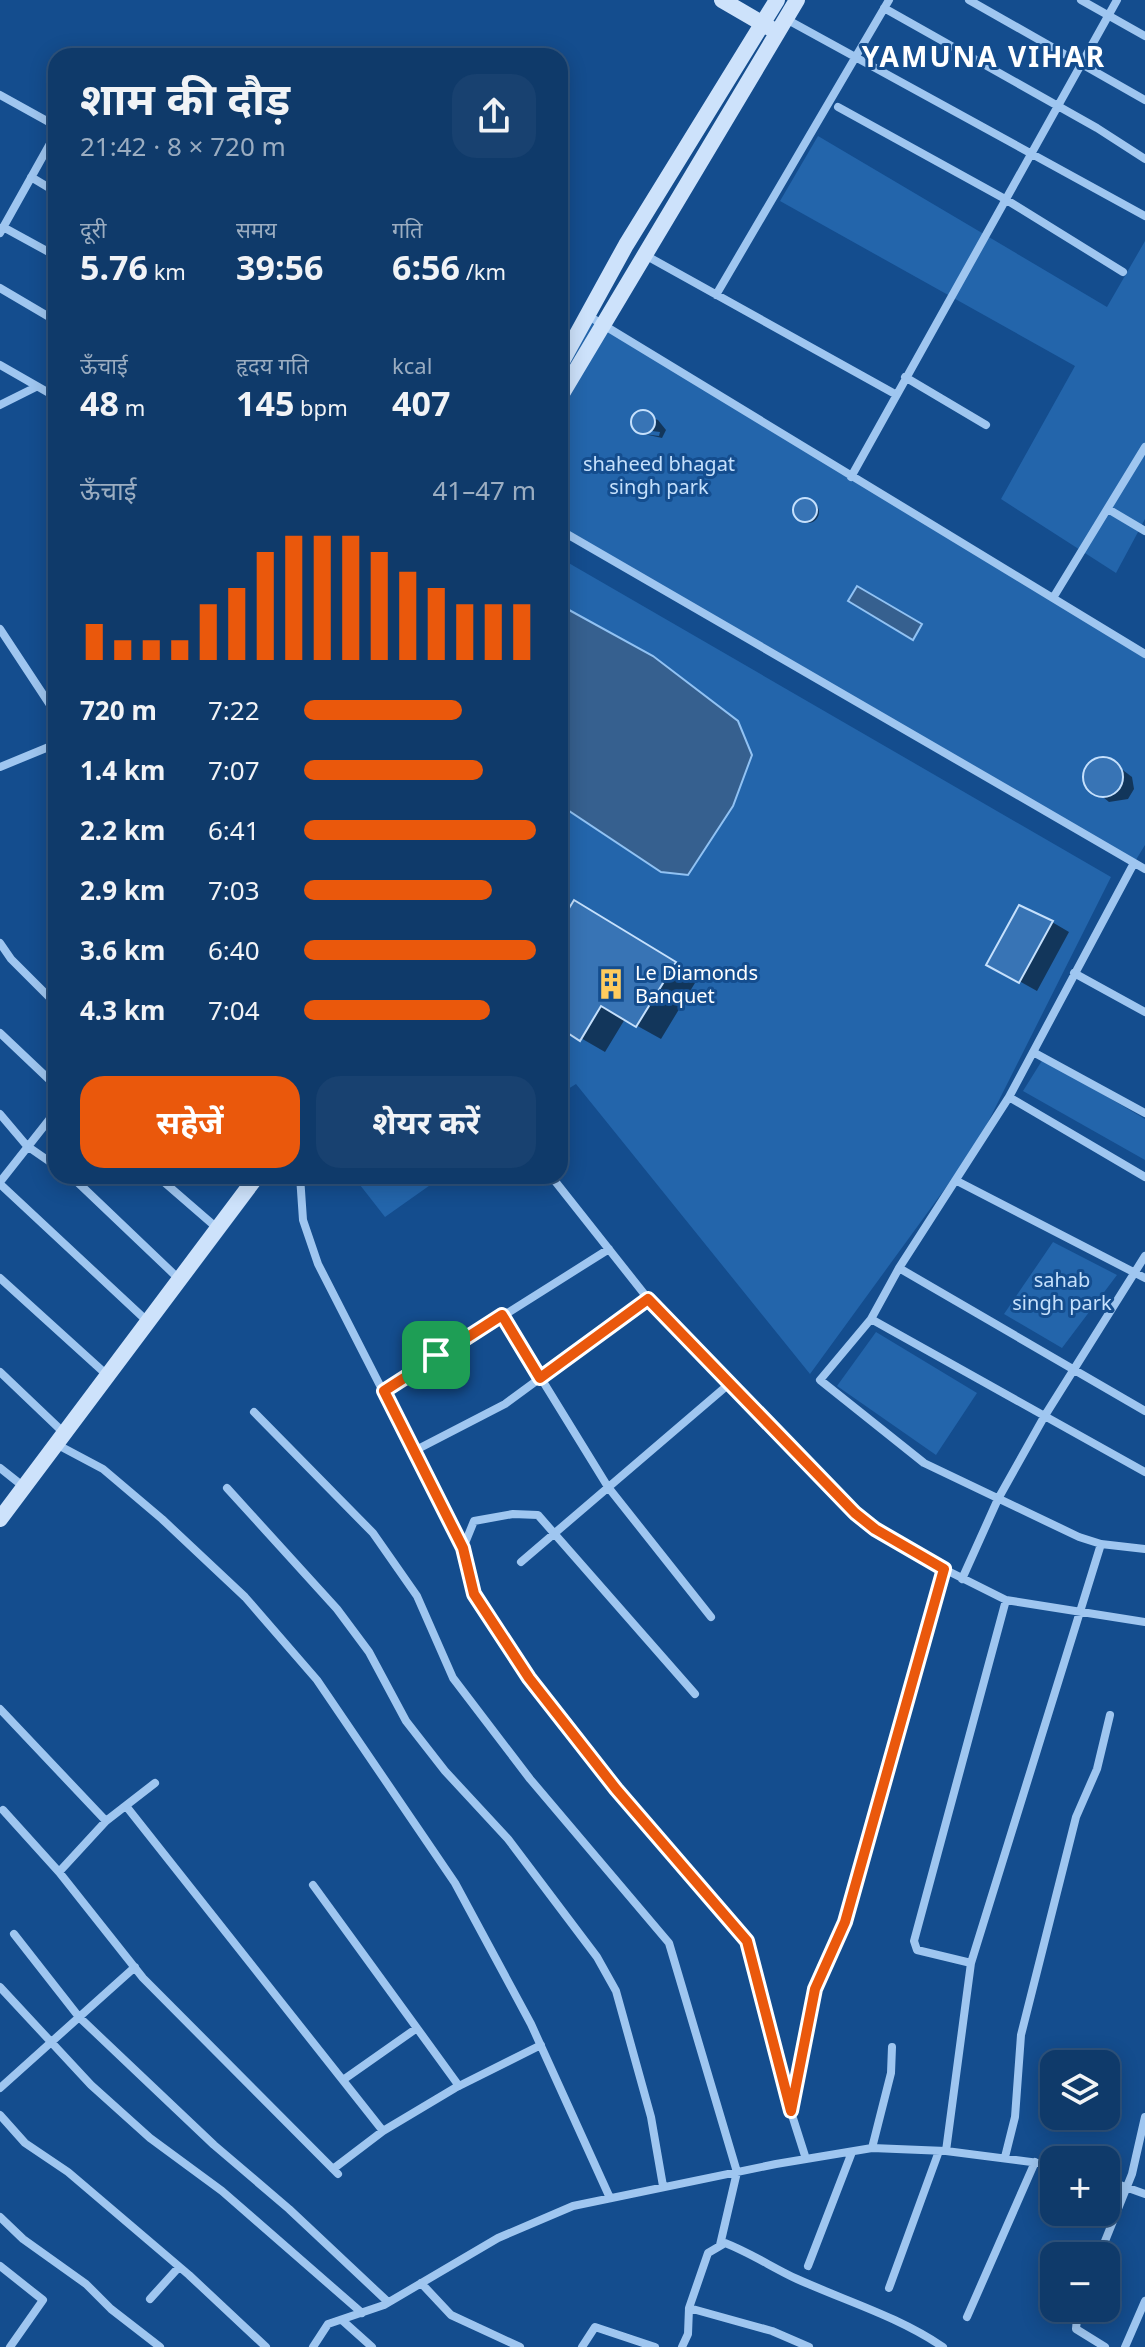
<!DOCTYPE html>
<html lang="hi">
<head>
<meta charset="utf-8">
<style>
  :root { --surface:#0f3a6a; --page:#184170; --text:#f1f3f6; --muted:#9badc1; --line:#2f547e; --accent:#ea580c }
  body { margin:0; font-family:"Noto Sans","Noto Sans Devanagari",sans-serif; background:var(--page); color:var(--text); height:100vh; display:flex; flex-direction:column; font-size:30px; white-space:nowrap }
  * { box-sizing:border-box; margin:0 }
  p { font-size:26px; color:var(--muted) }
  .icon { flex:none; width:44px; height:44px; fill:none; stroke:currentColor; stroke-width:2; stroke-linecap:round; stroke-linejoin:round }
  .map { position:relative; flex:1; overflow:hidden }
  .details { position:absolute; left:48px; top:48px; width:520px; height:1136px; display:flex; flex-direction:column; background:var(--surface); border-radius:24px; box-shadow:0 4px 20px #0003,0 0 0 2px var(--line) }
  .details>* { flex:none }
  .controls { position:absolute; left:1040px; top:2050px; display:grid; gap:16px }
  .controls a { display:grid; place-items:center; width:80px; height:80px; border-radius:16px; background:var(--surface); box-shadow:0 4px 20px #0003,0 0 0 2px var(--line); font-size:40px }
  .pin { position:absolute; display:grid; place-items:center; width:68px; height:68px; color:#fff; margin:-34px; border-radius:16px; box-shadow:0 4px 12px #0006 }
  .round { display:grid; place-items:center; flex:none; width:84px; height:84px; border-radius:24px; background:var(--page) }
  .headline { display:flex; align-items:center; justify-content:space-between; height:136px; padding:0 32px }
  h1 { font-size:44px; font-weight:700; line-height:60px }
  .stats { display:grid; grid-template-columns:repeat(3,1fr); gap:12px; height:136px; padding:8px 32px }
  .stats div { display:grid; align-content:center }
  .stats b { font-size:34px; font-weight:700 }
  .stats small { font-size:22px; font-weight:400 }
  .stats p { font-size:22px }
  .chart { height:224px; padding:16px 32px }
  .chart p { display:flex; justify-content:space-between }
  .chart svg { width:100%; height:144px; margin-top:8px; stroke:var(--accent); stroke-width:6 }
  .action { display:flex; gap:16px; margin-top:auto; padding:16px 32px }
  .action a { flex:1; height:92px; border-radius:24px; background:var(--accent); color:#fff; font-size:32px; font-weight:700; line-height:92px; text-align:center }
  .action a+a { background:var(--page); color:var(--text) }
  ul { padding:0 32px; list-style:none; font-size:26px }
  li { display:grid; grid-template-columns:128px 96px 1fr; align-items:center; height:60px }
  li i { height:20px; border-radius:10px; background:var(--accent) }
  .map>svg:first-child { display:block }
  .green { fill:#2365ab }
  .water { fill:#36608f; stroke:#91c2f3; stroke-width:2 }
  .shadow { fill:#0007 }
  .building { fill:#3874b5; stroke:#c5e0fc; stroke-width:2 }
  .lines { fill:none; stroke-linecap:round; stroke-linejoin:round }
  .street { stroke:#9fc6f0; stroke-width:8 }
  .secondary { stroke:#cde2fb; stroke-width:16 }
  .route-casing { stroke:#fff; stroke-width:16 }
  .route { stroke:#ea580c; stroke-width:10 }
  .labels { text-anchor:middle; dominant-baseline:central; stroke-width:6; stroke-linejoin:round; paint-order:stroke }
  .park-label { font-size:20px; fill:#c5e0fc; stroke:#144d8e }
  .poi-label { font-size:20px; fill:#fff; stroke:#144d8e; text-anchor:start }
  .district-label { font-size:28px; font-weight:bold; letter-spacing:2px; fill:#fff; stroke:#144d8e }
</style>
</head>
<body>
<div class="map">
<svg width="1145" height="2347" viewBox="0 0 1145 2347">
  <rect width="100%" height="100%" fill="#144d8e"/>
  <path class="green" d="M818,136L1107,307L1145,241V519L1116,573L1001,499L1075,366L780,201Z
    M586,317L1145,654V845L1134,863L560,529V367Z
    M560,558L1111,877L976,1146L810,1374L576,1084L560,1094Z
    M1043,1059L1145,1119V1160L1023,1091Z
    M353,1176H443L385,1217Z
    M1053,1242L1117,1275L1062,1348L1004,1314Z
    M876,1332L977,1393L936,1455L837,1386Z"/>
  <path class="water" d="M857,586L922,624L913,640L848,601Z
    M560,605L653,656L738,721L752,755L733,806L688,875L661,872L569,811L560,809Z"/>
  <path class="shadow" d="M639,413L658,420L666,430L662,438L644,434L659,436L660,432L644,430V434L636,429L633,420Z
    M797 512a11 11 0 1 1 22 0a11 11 0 1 1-22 0Z
    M1099,759L1111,761L1132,777L1134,789L1128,799L1109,802L1085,782L1086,771Z
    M598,917L698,978L661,1039L625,1019L605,1052L560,1026V927Z
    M1052,922L1069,932L1037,991L989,964Z"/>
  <path class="building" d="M631 422a12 12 0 1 1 24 0a12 12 0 1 1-24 0Z
    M793 510a12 12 0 1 1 24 0a12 12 0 1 1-24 0Z
    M1083 777a20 20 0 1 1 40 0a20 20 0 1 1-40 0Z
    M574,900L676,962L636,1027L601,1006L580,1041L560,1028V923Z
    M1019,905L1053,921L1019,983L986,965Z"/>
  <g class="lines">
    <path class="street" d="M969,0L1145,100
      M1081,0L1145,36
      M884,8L1097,128L1145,159
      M786,19L1145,216
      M0,95L56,126
      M838,107L1005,199L1123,272
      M31,177L56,192
      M3,227L56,256
      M0,233L56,133
      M645,255L895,394
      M0,288L56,321
      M716,295L889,0
      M587,315L1145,654
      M0,365L56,397
      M905,377L986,425
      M0,405L36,387
      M851,477L1117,0
      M1108,509L1145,531
      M560,530L1145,869
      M1053,598L1145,447
      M0,629L56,714
      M0,767L56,744
      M0,943L11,959L56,1004
      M1074,973L1145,1012
      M0,1033L56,1086
      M1033,1052L1145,1113
      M1009,1097L1134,863
      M0,1114L27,1146L56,1166
      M71,1176L179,1279
      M157,1176L217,1228
      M300,1176L303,1220L318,1264L463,1548L474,1521L513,1514L538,1515L695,1694
      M551,1176L653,1305L855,1513L875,1529L944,1569L1006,1600L1145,1622
      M1145,1177L1009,1097L899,1268L871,1319L1145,1472
      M957,1181L1145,1278
      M0,1182L56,1111
      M0,1184L147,1321
      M899,1268L1145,1411
      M0,1278L107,1375
      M502,1315L608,1487L711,1617
      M871,1319L820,1380L924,1463L1079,1537L1101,1544L1145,1549
      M0,1372L64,1433
      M384,1391L609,1249
      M254,1412L373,1533L417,1596L453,1678L530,1779L669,1943L737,2172L720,2245
      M56,1444L103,1469L162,1519L245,1597L317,1680L455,1883L531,2024L610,2198
      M414,1451L505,1404L648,1299
      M0,1468L24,1487
      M227,1488L337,1609L369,1652L406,1721L445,1771L508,1839L597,1957L616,1991L651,2117L663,2186
      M463,1548L474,1594L551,1709L747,1941L778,2071L806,2159
      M521,1562L729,1384
      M962,1579L998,1499L1044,1417L1145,1256
      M0,1709L106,1821
      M126,1806L383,2131L455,2088L541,2045
      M3,1810L59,1872L143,1978L338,2174
      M59,1872L106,1821L155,1783
      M313,1885L459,2086
      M14,1934L79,2017L214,2145L289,2209L388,2302
      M971,1963L917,1950L914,1941L1006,1600
      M0,1987L91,2085L150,2138L222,2191L362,2313
      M343,2080L417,2028
      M0,2088L135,1967
      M791,2110L815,1989L845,1922L944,1569
      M0,2115L25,2143L68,2172L189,2275L266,2347
      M872,2148L891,2073L892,2047
      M946,2151L971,1963L1101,1544
      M1005,2157L1015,2117L1021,2035L1076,1817L1097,1769L1110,1715
      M333,2169L383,2131
      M1106,2180L1145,2194
      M0,2217L23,2239L86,2284L111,2309L160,2347
      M1099,2256L1132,2174L1145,2117
      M0,2266L43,2300L10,2347
      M808,2266L852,2152
      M421,2283L451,2315L520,2347
      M889,2288L939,2151
      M150,2299L179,2267
      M689,2308L772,2331L809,2347
      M1078,2308L1076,2329L1105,2347
      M967,2317L1035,2162
      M343,2321L372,2347
      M313,2347L328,2324L384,2305L498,2238L573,2206L776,2164L872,2148L946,2151L1054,2165
      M582,2347L595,2327L655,2347
      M682,2347L688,2334L689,2308L708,2253L725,2243C751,2253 773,2268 797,2279C848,2302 897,2316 943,2347
      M1125,2347L1145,2301"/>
    <path class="secondary" d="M722,0L770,28
      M560,365L626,245L777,0
      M560,397L797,0
      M0,1519L257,1176"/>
  </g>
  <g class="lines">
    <defs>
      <path id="route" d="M648,1299L855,1513L875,1529L944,1569L845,1922L815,1989L791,2111L747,1941L616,1789L529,1678L474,1594L463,1548L384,1391L502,1315L540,1378Z"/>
    </defs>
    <use href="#route" class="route-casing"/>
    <use href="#route" class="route"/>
  </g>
  <defs>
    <symbol id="building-bare" viewBox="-9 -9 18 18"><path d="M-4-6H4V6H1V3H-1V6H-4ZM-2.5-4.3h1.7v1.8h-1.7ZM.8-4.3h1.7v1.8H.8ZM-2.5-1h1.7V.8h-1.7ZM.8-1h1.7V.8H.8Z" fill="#ffcb5e" stroke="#144d8e" stroke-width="2.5" paint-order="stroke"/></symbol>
  </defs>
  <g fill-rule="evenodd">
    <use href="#building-bare" x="589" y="962" width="44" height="44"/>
  </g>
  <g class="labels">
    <g class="park-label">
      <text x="659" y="463">shaheed bhagat<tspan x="659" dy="23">singh park</tspan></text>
      <text x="1062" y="1279">sahab<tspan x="1062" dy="23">singh park</tspan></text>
    </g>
    <g class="poi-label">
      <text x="635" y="972">Le Diamonds<tspan x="635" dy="23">Banquet</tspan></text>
    </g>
    <g class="district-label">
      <text x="984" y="56">YAMUNA VIHAR</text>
    </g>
  </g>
</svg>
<div class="controls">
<a><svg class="icon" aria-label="layers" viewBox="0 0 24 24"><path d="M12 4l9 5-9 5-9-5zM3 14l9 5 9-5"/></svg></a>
<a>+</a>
<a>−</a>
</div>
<div class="pin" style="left:436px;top:1355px;background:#1e9e55"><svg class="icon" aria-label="arrive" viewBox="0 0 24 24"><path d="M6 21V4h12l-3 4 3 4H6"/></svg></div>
<section class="details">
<div class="headline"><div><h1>शाम की दौड़</h1><p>21:42 · 8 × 720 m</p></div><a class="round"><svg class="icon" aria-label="share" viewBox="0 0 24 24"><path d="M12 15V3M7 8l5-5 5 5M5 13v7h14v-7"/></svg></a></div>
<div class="stats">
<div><p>दूरी</p><b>5.76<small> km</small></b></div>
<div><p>समय</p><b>39:56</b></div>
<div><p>गति</p><b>6:56<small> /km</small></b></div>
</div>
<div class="stats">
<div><p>ऊँचाई</p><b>48<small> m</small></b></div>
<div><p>हृदय गति</p><b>145<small> bpm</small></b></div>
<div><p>kcal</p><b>407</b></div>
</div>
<div class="chart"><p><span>ऊँचाई</span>41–47 m</p>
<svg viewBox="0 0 160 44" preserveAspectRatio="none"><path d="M5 44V33M15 44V38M25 44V38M35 44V38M45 44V27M55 44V22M65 44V11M75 44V6M85 44V6M95 44V6M105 44V11M115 44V17M125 44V22M135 44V27M145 44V27M155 44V27"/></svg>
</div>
<ul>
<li><b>720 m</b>7:22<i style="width:68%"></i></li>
<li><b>1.4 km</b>7:07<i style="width:77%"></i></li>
<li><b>2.2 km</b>6:41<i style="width:100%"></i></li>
<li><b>2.9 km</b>7:03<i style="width:81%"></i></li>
<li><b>3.6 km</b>6:40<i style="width:100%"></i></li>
<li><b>4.3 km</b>7:04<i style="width:80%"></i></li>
</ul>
<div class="action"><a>सहेजें</a><a>शेयर करें</a></div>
</section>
</div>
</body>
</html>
